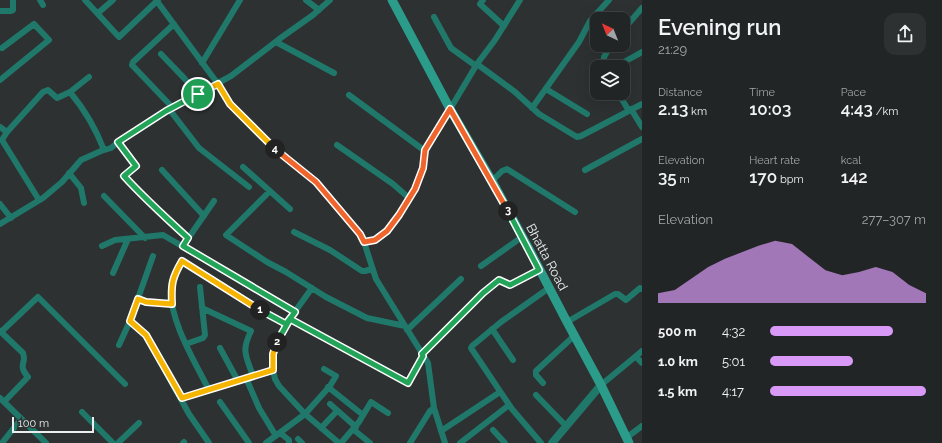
<!DOCTYPE html>
<html lang="en">
<head>
<meta charset="utf-8">
<style>
  :root { --surface:#222526; --page:#2e3132; --text:#f1f3f6; --muted:#a2a5a7; --line:#3f4243; --accent:#d99af7 }
  body { margin:0; font-family:Raleway,sans-serif; background:var(--page); color:var(--text); height:100vh; display:flex; flex-direction:column; font-size:15px; white-space:nowrap }
  * { box-sizing:border-box; margin:0 }
  p { font-size:13px; color:var(--muted) }
  .icon { flex:none; width:22px; height:22px; fill:none; stroke:currentColor; stroke-width:2; stroke-linecap:round; stroke-linejoin:round }
  .map { position:relative; flex:1; overflow:hidden }
  .sheet { display:flex; flex-direction:column; background:var(--surface); width:300px }
  .sheet>* { flex:none }
  .needle { width:26px; rotate:317deg }
  .fabs { position:absolute; left:590px; top:12px; display:grid; gap:8px }
  .fabs a { display:grid; place-items:center; width:40px; height:40px; border-radius:8px; background:var(--surface); box-shadow:0 4px 16px #0002,0 0 0 1px var(--line); font-size:20px }
  .scale { position:absolute; left:12px; bottom:10px; width:82px; box-sizing:border-box; padding-left:4px; border:2px solid #ebeeee; border-top:0; font-size:11px; line-height:14px; white-space:nowrap; color:#ebeeee; -webkit-text-stroke:3px #2d3132; paint-order:stroke }
  .pin { position:absolute; display:grid; place-items:center; width:34px; height:34px; color:#fff; margin:-17px; border:2px solid #fff; border-radius:50%; box-shadow:0 1px 4px #0007 }
  .km { position:absolute; width:20px; height:20px; margin:-10px; border-radius:50%; background:#222; color:#fff; font-size:11px; line-height:20px; text-align:center }
  .round { display:grid; place-items:center; flex:none; width:42px; height:42px; border-radius:12px; background:var(--page) }
  .head { display:flex; align-items:center; justify-content:space-between; height:68px; padding:0 16px }
  h1 { font-size:22px; font-weight:600; line-height:30px }
  .stats { display:grid; grid-template-columns:repeat(3,1fr); gap:6px; height:68px; padding:4px 16px }
  .stats div { display:grid; align-content:center }
  .stats b { font-size:17px; font-weight:600 }
  .stats small { font-size:11px; font-weight:400 }
  .stats p { font-size:11px }
  .chart { height:112px; padding:8px 16px }
  .chart p { display:flex; justify-content:space-between }
  .chart svg { width:100%; height:72px; margin-top:4px; fill:var(--accent); opacity:.7 }
  ul { padding:0 16px; list-style:none; font-size:13px }
  li { display:grid; grid-template-columns:64px 48px 1fr; align-items:center; height:30px }
  li i { height:10px; border-radius:5px; background:var(--accent) }
  main { display:flex; flex:1; min-height:0 }
  .map>svg:first-child { display:block }
  .lines { fill:none; stroke-linecap:round; stroke-linejoin:round }
  .minor { stroke:#20786a; stroke-width:6 }
  .tertiary { stroke:#20786a; stroke-width:8 }
  .secondary { stroke:#2b9b8a; stroke-width:9 }
  .split-1-casing { stroke:#fff; stroke-width:8 }
  .split-2-casing { stroke:#fff; stroke-width:8 }
  .split-3-casing { stroke:#fff; stroke-width:8 }
  .split-4-casing { stroke:#fff; stroke-width:8 }
  .split-5-casing { stroke:#fff; stroke-width:8 }
  .split-1 { stroke:#22a559; stroke-width:5 }
  .split-2 { stroke:#f5b400; stroke-width:5 }
  .split-3 { stroke:#22a559; stroke-width:5 }
  .split-4 { stroke:#f0652b; stroke-width:5 }
  .split-5 { stroke:#f5b400; stroke-width:5 }
  .labels { text-anchor:middle; dominant-baseline:central; stroke-width:4; stroke-linejoin:round; paint-order:stroke }
  .street-label { font-size:13px; fill:#ebeeee; stroke:#2d3132 }
</style>
</head>
<body>
<main>
<div class="map">
<svg width="642" height="443" viewBox="0 0 642 443">
  <rect width="100%" height="100%" fill="#2d3132"/>
  <g class="lines">
    <path class="minor" d="M40,0L43,5
      M85,0L119,37L158,0
      M156,0L218,84L230,104L274,149L316,182L360,234L364,242L376,279L428,363L434,408L445,443
      M306,0L319,10
      M483,0L480,4L504,26
      M0,11H11L13,10V0
      M98,13L113,0
      M434,17L451,48L476,66
      M590,21L597,27
      M623,30L642,8
      M276,42L334,73
      M161,54C174,68 187,80 198,94
      M202,63L240,0
      M477,64L515,92L539,114L577,137L581,136L642,104
      M603,67L604,57L611,45
      M615,67L642,52
      M0,80L49,40L34,24L2,48
      M546,89L587,114
      M70,92C84,109 96,129 104,150
      M618,93L629,111
      M349,95L425,151
      M172,107L132,65L133,62L174,24
      M532,108L579,42L590,21L609,0
      M169,109L199,148L249,187
      M631,109L642,127
      M0,127L7,132
      M118,142L136,165L124,175C144,198 166,218 188,238
      M337,145L393,184L409,198
      M243,167L290,209
      M162,170L204,216
      M585,170L642,139
      M69,173L81,188L84,203
      M492,181L502,171L507,169L575,212
      M270,191L226,235L267,262L286,272L326,297L367,318L405,326
      M104,196L145,238
      M39,200L2,140L7,132L43,92L48,90L57,98L70,92L89,77
      M0,204L11,218
      M0,224L43,198L62,182L81,160L101,151L111,148L122,139L166,111L231,76L282,37L313,15L330,0
      M294,232L330,250L362,271H365L372,269
      M187,240L214,201
      M364,242L375,240L387,231L399,215L415,189L423,168L425,151L477,64L495,40L520,0
      M102,246L115,240L163,235L295,312
      M481,266L522,237
      M113,273L128,239
      M312,288L286,324L277,341L273,354V370L275,379L279,386L305,414L339,443
      M138,299L146,302L171,304
      M202,308L251,331C241,351 246,356 253,376
      M290,319L408,383L423,355
      M130,321L146,335L189,414L209,443
      M567,322L615,294H618L626,300L640,288L642,289
      M492,329L513,360
      M407,330L461,279
      M0,331L23,353C27,364 17,364 28,377L4,402
      M1,332L38,297L125,384
      M186,344L203,338L205,335L200,287
      M119,345L130,321L153,256
      M220,348L238,381
      M422,354L483,293L499,280L510,285L539,270
      M636,357L642,363
      M246,378L259,408L276,436
      M543,383L536,375V371L574,336
      M601,385L642,351
      M328,387L363,415
      M209,390C195,362 168,318 171,287C172,278 178,269 182,261L259,309L286,324
      M536,395L566,426
      M0,398L46,443
      M182,398L273,370
      M220,402L249,443
      M330,404L356,427
      M82,412L113,443
      M321,428L337,411
      M354,430L370,443
      M493,430L505,443
      M441,431L500,392
      M280,433L289,440V443
      M626,438L642,426
      M298,439L302,443
      M2,443L21,419
      M118,443L139,423
      M183,443L184,442
      M266,443L305,414L330,386L336,376L324,369
      M341,443L359,422L371,402L388,413
      M410,443L430,411L434,408
      M460,443L509,405
      M541,443L512,409L471,348L472,346L501,322L549,288"/>
    <path class="tertiary" d="M552,443L601,385"/>
    <path class="secondary" d="M392,0L450,109L492,181L530,251L567,322L601,385L629,443"/>
  </g>
  <g class="lines">
    <defs>
      <path id="split-1" d="M198,94L166,111L118,142L136,166L124,176C144,198 166,218 188,238L183,246L295,312L286,324L260,310"/>
      <path id="split-2" d="M260,310L182,261C172,278 171,284 172,304L146,302L138,299L130,321L146,335L182,398L273,370V354L277,342"/>
      <path id="split-3" d="M277,342L290,319L408,383L423,356L422,354L483,293L499,280L510,285L539,270L508,211"/>
      <path id="split-4" d="M275,149L316,182L360,234L364,242L375,240L387,231L399,215L415,189L423,168L425,150L450,109L508,211"/>
      <path id="split-5" d="M198,94L218,84L230,104L275,149"/>
    </defs>
    <use href="#split-1" class="split-1-casing"/>
    <use href="#split-2" class="split-2-casing"/>
    <use href="#split-3" class="split-3-casing"/>
    <use href="#split-4" class="split-4-casing"/>
    <use href="#split-5" class="split-5-casing"/>
    <use href="#split-1" class="split-1"/>
    <use href="#split-2" class="split-2"/>
    <use href="#split-3" class="split-3"/>
    <use href="#split-4" class="split-4"/>
    <use href="#split-5" class="split-5"/>
  </g>
  <g class="labels">
    <g class="street-label">
      <text transform="translate(547 257) rotate(62)">Bhatta Road</text>
    </g>
  </g>
</svg>
<div class="fabs">
<a><svg class="needle" viewBox="-14 -14 28 28"><path d="M0-13l5 13h-10z" fill="#e53935"/><path d="M0 13l5-13h-10z" fill="#a2a5a7"/></svg></a>
<a><svg class="icon" aria-label="layers" viewBox="0 0 24 24"><path d="M12 4l9 5-9 5-9-5zM3 14l9 5 9-5"/></svg></a>
</div>
<div class="scale">100 m</div>
<div class="pin" style="left:198px;top:94px;background:#1e9e55"><svg class="icon" aria-label="arrive" viewBox="0 0 24 24"><path d="M6 21V4h12l-3 4 3 4H6"/></svg></div>
<b class="km" style="left:260px;top:310px">1</b>
<b class="km" style="left:277px;top:342px">2</b>
<b class="km" style="left:508px;top:211px">3</b>
<b class="km" style="left:275px;top:149px">4</b>
</div>
<section class="sheet">
<div class="head"><div><h1>Evening run</h1><p>21:29</p></div><a class="round"><svg class="icon" aria-label="share" viewBox="0 0 24 24"><path d="M12 15V3M7 8l5-5 5 5M5 13v7h14v-7"/></svg></a></div>
<div class="stats">
<div><p>Distance</p><b>2.13<small> km</small></b></div>
<div><p>Time</p><b>10:03</b></div>
<div><p>Pace</p><b>4:43<small> /km</small></b></div>
</div>
<div class="stats">
<div><p>Elevation</p><b>35<small> m</small></b></div>
<div><p>Heart rate</p><b>170<small> bpm</small></b></div>
<div><p>kcal</p><b>142</b></div>
</div>
<div class="chart"><p><span>Elevation</span>277–307 m</p>
<svg viewBox="0 0 160 44" preserveAspectRatio="none"><path d="M0 44V38L10 36L20 29L30 22L40 17L50 13L60 9L70 6L80 8L90 16L100 24L110 27L120 25L130 22L140 25L150 33L160 38V44z"/></svg>
</div>
<ul>
<li><b>500 m</b>4:32<i style="width:79%"></i></li>
<li><b>1.0 km</b>5:01<i style="width:53%"></i></li>
<li><b>1.5 km</b>4:17<i style="width:100%"></i></li>
</ul>
</section>
</main>
</body>
</html>
